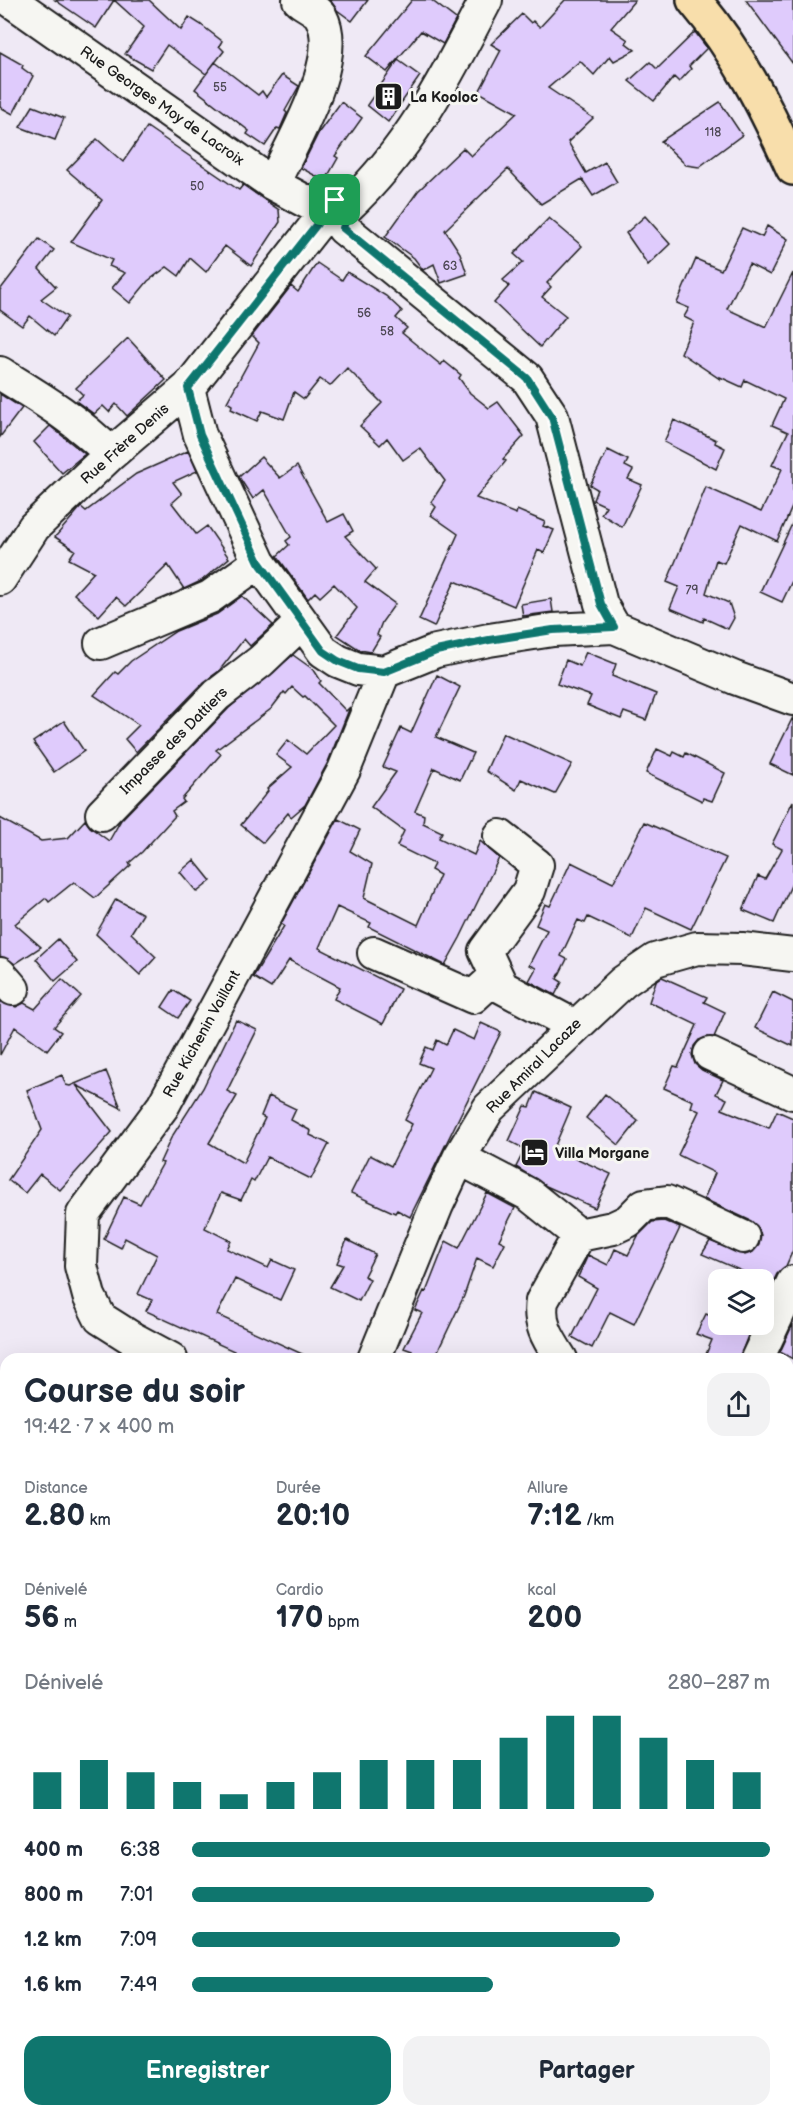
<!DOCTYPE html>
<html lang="fr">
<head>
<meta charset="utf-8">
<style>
  :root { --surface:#fff; --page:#f2f2f3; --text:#1f2937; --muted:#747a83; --accent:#0f766e }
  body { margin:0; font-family:"Balsamiq Sans",sans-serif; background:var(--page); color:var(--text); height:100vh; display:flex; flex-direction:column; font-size:22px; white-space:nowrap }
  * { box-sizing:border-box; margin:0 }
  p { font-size:20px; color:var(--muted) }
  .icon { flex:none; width:33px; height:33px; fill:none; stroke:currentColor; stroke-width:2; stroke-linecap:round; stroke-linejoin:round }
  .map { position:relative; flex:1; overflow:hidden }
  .panel { position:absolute; left:0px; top:1353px; width:794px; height:764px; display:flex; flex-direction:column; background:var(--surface); border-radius:18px 18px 0 0; box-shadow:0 6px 24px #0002 }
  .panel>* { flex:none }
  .buttons { position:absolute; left:708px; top:1269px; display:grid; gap:12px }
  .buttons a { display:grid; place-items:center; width:66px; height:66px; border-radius:12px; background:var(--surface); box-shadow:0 6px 24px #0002; font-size:30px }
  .pin { position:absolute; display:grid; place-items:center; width:51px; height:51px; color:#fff; margin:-26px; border-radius:12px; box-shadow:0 3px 9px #0006 }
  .round { display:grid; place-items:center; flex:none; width:63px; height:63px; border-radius:18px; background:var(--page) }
  .headline { display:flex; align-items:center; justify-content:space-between; height:102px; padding:0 24px }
  h1 { font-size:33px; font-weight:700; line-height:45px }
  .metrics { display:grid; grid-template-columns:repeat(3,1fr); gap:9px; height:102px; padding:6px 24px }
  .metrics div { display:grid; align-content:center }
  .metrics b { font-size:30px; font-weight:700 }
  .metrics small { font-size:16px; font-weight:400 }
  .metrics p { font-size:16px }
  .chart { height:168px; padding:12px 24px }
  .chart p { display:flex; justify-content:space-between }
  .chart svg { width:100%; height:108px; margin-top:6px; stroke:var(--accent); stroke-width:6 }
  .action { display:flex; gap:12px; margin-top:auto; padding:12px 24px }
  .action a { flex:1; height:69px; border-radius:18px; background:var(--accent); color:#fff; font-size:24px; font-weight:700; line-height:69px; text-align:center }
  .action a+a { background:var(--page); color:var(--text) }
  ul { padding:0 24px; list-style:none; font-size:20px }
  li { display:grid; grid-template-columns:96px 72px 1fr; align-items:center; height:45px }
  li i { height:15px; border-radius:8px; background:var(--accent) }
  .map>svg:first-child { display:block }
  .water { fill:#8ed2f0; stroke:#60899b; stroke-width:1.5 }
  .building { fill:#dfcbfc; stroke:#1c1c1c; stroke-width:1.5 }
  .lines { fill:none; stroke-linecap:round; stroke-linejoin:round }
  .minor-casing { stroke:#1c1c1c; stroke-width:36 }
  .major-casing { stroke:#1c1c1c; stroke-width:38 }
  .minor { stroke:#f6f6f2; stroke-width:32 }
  .major { stroke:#f8deab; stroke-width:33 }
  .route-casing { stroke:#fff; stroke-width:12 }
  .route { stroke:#0f766e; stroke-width:8 }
  .labels { text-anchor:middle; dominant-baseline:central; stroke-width:6; stroke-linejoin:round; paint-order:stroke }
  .number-label { font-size:12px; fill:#4d4854 }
  .poi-label { font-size:15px; font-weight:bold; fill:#1c1c1c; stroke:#f6f6f2; text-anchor:start }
  .street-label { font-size:15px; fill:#1c1c1c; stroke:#f6f6f2 }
</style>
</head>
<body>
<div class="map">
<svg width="793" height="2116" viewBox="0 0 793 2116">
  <rect width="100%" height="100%" fill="#efe9f5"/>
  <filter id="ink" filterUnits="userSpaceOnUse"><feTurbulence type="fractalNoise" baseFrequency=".0167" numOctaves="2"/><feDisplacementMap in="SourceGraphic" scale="12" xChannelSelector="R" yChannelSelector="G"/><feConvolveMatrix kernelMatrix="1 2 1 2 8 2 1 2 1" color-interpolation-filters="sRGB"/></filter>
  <g filter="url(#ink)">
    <path class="water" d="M788,2043L793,2044V2116H628L636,2110H788Z"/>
    <path class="building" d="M55,0H149L181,30L189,17L200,24L222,41L219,46L224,51L206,74L167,45L151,69L125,54L144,27L114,0L96,28Z
      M330,0H368L352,21L337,10Z
      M412,0H431L456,19L443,44L421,31L387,72L366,56Z
      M565,0H635L611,28L628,40L626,43L635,50L614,61L610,56L594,75L580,61L548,88L593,118L568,142L586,173L605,162L617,182L593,196L582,179L541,204L508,169L445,230L460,253L467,274L441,283L434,264L423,270L414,258L385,237L418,191L463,148L471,156L517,113L479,92L501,50L491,44L522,14L531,23L533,21L540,27Z
      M746,0H793V64Z
      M695,32L707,48L689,66L691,69L679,82L674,77L654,101L629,81L650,62L657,69Z
      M0,52L23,65L22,68L33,76L13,114L0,107Z
      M398,60L420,76L388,122L367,105Z
      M215,62L258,95L262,91L266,97L282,75L299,86L285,111L287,113L280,129L277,128L265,146L247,134L249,131L195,89Z
      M341,102L362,118L335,156L338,158L325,181L301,168L319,132Z
      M720,102L742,135L699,167L686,165L661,141Z
      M33,106L64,118L55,140L20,127Z
      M147,127L239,190L243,185L279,210L280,222L251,266L225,246L206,272L190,258L179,276L167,267L148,281L130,303L112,288L125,273L109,266L112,260L71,242L102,200L67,170L97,139L123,162Z
      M645,216L670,244L648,265L626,233Z
      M549,218L582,246L547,283L551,287L542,297L566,316L540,347L494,303L509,286L503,280L523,262L514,254Z
      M767,226L788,239L770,275L749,264L727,309L766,327L793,273V505L777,541L742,524L724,563L716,560L706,593L729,603L734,618L728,629L704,618L703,622L670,608L679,587L667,582L706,487L761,512L782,469L772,465L788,432L772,425L784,399L745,380L742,387L720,377V379L681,353L694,322L684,317L689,308L677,303L696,259L721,270L742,228L762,237Z
      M39,239L54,250L39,269L56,287L41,299L67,317L54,336L30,316L22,326L0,310V290Z
      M317,263L342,280L347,272L386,296L402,311L396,318L407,328L402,333L441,365L444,361L461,375L459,378L470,393L489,408L498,402L524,436L503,459L506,461L476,498L516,514L517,510L545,522L543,526L554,530L544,553L538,550L514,606L455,581L434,627L419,620L458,534L431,515L436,507L431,502L445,481L420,448L403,460L387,438L380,445L360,426L382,403L347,368L330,386L320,379L304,399L294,392L284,419L262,411L257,421L231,409L232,405L227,402L259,343L252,336L291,286L298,292Z
      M128,338L166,380L127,416L116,404L109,412L103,406L94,414L76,401L83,395L76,388Z
      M0,394L22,408L0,437Z
      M674,420L716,440L715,443L725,448L716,469L664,442Z
      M50,426L85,454L62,473L34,442Z
      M608,450L628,460L625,466L633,470L628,479L642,485L622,527L601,514L606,506L593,500L597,489L590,485Z
      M188,451L197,471L173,482L182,494L172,503L196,534L207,526L229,558L201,581L184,589L168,565L126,606L116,597L99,616L74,594L94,572L69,559L75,550L55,537L81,507L86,511L136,474Z
      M261,457L280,478L297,466L328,522L344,514L353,531L345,536L376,569L365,582L395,604L382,622L377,635L380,637L371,652L360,650L337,635L357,608L334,584L320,597L315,592L308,599L277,556L289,545L286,541L291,537L264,490L253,499L239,477Z
      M793,522V579L782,602L760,592Z
      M242,596L273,625L250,646L244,639L219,671L204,682L136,752L125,739L139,725L94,695L115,672L118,674L131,661L176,631L217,614Z
      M551,599L553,612L523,616L521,604Z
      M586,652L616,664L612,676L656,694L646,720L624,712L621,719L587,705L591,696L557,684L566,660L580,666Z
      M293,655L314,670L321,681L319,683L346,711L350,707L328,762L305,805L291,817L288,813L263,843L241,825L268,791L267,789L292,767L276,755L288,740L306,754L334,725L305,696L303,697L292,687L286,694L284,692L271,709L216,750L221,754L182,799L184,802L172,811L175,816L142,852L129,863L131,865L95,898L74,882L49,902L46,898L15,924L41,947L15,964L0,956V818L41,841L68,838L85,820L90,827L109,841L121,820L229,708Z
      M437,675L460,687L436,737L473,753L460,780L434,768L415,811L424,815L423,823L442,832L439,838L474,855L480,841L499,858L460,938L445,965L369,927L371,923L337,907L319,948L400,989L383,1024L334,999L340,987L289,960L271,988L253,977L284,926L281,924L338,819L360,830L350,851L372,864L364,898L418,925L440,875L431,870L434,864L397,846L404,831L371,807L396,772L383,767L401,728L411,733Z
      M793,717V775L770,764Z
      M64,721L84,751L54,772L33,742Z
      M503,733L572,764L555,794L521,779L516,790L486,771Z
      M657,749L672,756L674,752L684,757L686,753L725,773L712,801L703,798L702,801L646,773Z
      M793,801V881L774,923L743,910L758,876L765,879L782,849L772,844Z
      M644,822L726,858L691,929L646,908L632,938L588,917L585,923L578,920L561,956L567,959L557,979L562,982L555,995L529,981L536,968L529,965L547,930L536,925L545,904L550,906L571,862L613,883Z
      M194,860L211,881L197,892L180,872Z
      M116,899L143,914L131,933L156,957L140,975L96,934Z
      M58,939L77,962L55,981L36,959Z
      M662,977L707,997L704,1002L725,1012L714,1037L699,1040L694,1046L692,1055L695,1064L702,1070L723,1080L716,1094L727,1099L722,1109L769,1128L777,1111L793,1118V1250L786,1266L777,1274L772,1284L702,1254L710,1241L745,1255L753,1252L759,1245L761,1235L757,1226L751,1221L704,1199L715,1173L678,1155L699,1111L691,1107L693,1101L664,1088L674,1066L678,1067L697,1025L649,1002L656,981Z
      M62,979L81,996L54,1027L61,1032L47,1050L15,1027L0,1055V1001L16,1007L24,1003L35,1009Z
      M173,990L190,1001L178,1018L162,1007Z
      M773,992L793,1002V1046L755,1028Z
      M236,1020L257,1030L227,1091L237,1096L209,1143L243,1163L265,1118L261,1116L269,1096L296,1109L291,1120L311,1131L310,1135L329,1144L311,1179L267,1157L254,1182L251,1180L241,1200L221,1193L205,1228L231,1241L227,1249L268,1268L272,1260L294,1270L280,1300L235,1279L217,1315L313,1359H230L234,1351L146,1311L152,1300L138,1294L157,1255L125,1238L121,1248L104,1239L124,1197L140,1204L163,1163L160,1162L171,1138L203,1088Z
      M481,1023L501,1032L410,1217L397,1210L395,1213L351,1193L370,1155L391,1166L412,1124L405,1120L431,1068L419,1063L426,1047L433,1050L437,1040L446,1045L453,1030L474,1040Z
      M106,1071L121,1108L76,1085L112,1132L60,1190L40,1174L25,1193L8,1180L42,1130L27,1090L62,1075L66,1085L70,1086Z
      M536,1092L571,1108L554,1148L611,1174L595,1208L546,1186L516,1167L525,1149L509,1141L525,1106L530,1107Z
      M605,1094L638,1121L619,1145L586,1118Z
      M487,1193L515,1208L499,1240L505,1243L493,1266L477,1258L464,1296L434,1359H408L412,1351L404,1348L422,1313L415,1310L424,1291L426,1292L446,1241L459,1248Z
      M664,1221L680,1228L634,1324L610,1312L592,1348L572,1337L597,1288L578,1277L588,1255L608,1265L615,1249L628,1255L638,1236L652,1222Z
      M347,1240L375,1254L364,1276L370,1279L359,1301L330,1287L343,1265L337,1263Z
      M706,1314L718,1319V1324H730L749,1333L739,1359H704L712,1340L696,1334Z
      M793,1324V1359L780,1352Z"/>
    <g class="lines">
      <defs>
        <path id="minor" d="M10,0L273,184L318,208
          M273,184C291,144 344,59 321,17C317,10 305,5 299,0
          M346,208C411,148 446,77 486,0
          M343,228L527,378L552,416L601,604L614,627L735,678L793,699
          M0,373C39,397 79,421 111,454
          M188,388L200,435L259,562L323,651L338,661L358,669L384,672L436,651L489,640L553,630L614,627
          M0,579L34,527L111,454L188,388L317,224
          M101,643L210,597L259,562
          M102,814L217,695L261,661L302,622
          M500,836L537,865L529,891L485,951L502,987L575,1026
          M374,953L473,997L496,976
          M0,974L13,989
          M710,1054L793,1093
          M459,1158L528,1194L579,1235L542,1301C538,1325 549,1340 561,1359
          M579,1235L613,1228L628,1221L644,1205L667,1202L743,1237
          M171,1359L130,1337L100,1318L89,1296L81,1266L83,1214L163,1106L344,770L384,672
          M374,1359L437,1205L459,1158L489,1108L623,982L655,960L697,948L742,949L793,955
          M757,1359L793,1282
          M788,1394L793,1393
          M0,1475L6,1478
          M0,1636L6,1656
          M788,1647L793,1646
          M788,1811L793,1787
          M788,1850L793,1864
          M788,1943L793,1939"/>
        <path id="major" d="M694,0C738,52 765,106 793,168"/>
      </defs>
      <use href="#minor" class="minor-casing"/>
      <use href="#major" class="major-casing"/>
      <use href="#minor" class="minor"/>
      <use href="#major" class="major"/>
    </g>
  </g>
  <g class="lines" filter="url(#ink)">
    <defs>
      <path id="route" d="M335,200L343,203L348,213L343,228L527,378L552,417L601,604L614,627L553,630L489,640L436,651L384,672L358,669L338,661L323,651L259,562L200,435L188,388L317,224C313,210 320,200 335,200Z"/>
    </defs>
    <use href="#route" class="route-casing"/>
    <use href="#route" class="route"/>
  </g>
  <defs>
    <symbol id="building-square" viewBox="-11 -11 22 22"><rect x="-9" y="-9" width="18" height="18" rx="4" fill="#1c1c1c" stroke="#f6f6f2"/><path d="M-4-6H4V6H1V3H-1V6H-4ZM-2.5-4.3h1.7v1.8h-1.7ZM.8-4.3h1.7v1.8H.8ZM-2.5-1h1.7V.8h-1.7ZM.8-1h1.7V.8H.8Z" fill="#fff"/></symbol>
    <symbol id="hotel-square" viewBox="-11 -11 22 22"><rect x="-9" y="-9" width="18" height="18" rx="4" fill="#1c1c1c" stroke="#f6f6f2"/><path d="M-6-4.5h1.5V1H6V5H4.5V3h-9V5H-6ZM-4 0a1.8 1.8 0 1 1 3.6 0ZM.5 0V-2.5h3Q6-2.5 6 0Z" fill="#fff"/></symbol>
  </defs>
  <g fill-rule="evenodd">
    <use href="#building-square" x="372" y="80" width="33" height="33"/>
    <use href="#hotel-square" x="518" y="1136" width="33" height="33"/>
  </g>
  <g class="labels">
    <g class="number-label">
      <text x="220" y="87">55</text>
      <text x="713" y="132">118</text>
      <text x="197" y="186">50</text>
      <text x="450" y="266">63</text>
      <text x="364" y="313">56</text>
      <text x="387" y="331">58</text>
      <text x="692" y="590">79</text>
    </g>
    <g class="poi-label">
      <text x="410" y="97">La Kooloc</text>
      <text x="555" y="1153">Villa Morgane</text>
    </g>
    <g class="street-label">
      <text transform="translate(162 106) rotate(35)">Rue Georges Moy de Lacroix</text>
      <text transform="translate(125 444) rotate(-42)">Rue Frère Denis</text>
      <text transform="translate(174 741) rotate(-45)">Impasse des Dattiers</text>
      <text transform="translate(202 1034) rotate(-61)">Rue Kichenin Vaillant</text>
      <text transform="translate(534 1066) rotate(-45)">Rue Amiral Lacaze</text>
    </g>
  </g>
</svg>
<div class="buttons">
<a><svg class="icon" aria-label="layers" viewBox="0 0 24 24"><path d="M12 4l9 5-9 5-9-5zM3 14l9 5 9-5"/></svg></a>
</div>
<div class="pin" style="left:335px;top:200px;background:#1e9e55"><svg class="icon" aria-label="arrive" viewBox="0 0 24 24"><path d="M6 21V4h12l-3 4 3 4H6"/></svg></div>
<section class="panel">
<div class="headline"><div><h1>Course du soir</h1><p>19:42 · 7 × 400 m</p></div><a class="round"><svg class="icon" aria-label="share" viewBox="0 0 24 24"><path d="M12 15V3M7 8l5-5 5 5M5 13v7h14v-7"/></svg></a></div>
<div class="metrics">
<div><p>Distance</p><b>2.80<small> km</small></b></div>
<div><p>Durée</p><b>20:10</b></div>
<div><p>Allure</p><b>7:12<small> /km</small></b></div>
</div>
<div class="metrics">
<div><p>Dénivelé</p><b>56<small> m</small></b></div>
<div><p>Cardio</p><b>170<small> bpm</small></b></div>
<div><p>kcal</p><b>200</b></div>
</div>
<div class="chart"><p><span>Dénivelé</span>280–287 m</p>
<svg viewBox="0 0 160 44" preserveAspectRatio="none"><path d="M5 44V29M15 44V24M25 44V29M35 44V33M45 44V38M55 44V33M65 44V29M75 44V24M85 44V24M95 44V24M105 44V15M115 44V6M125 44V6M135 44V15M145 44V24M155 44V29"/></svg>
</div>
<ul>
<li><b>400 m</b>6:38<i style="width:100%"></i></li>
<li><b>800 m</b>7:01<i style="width:80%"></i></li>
<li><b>1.2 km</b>7:09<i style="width:74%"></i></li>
<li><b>1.6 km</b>7:49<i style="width:52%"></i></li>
</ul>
<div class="action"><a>Enregistrer</a><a>Partager</a></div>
</section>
</div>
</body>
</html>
